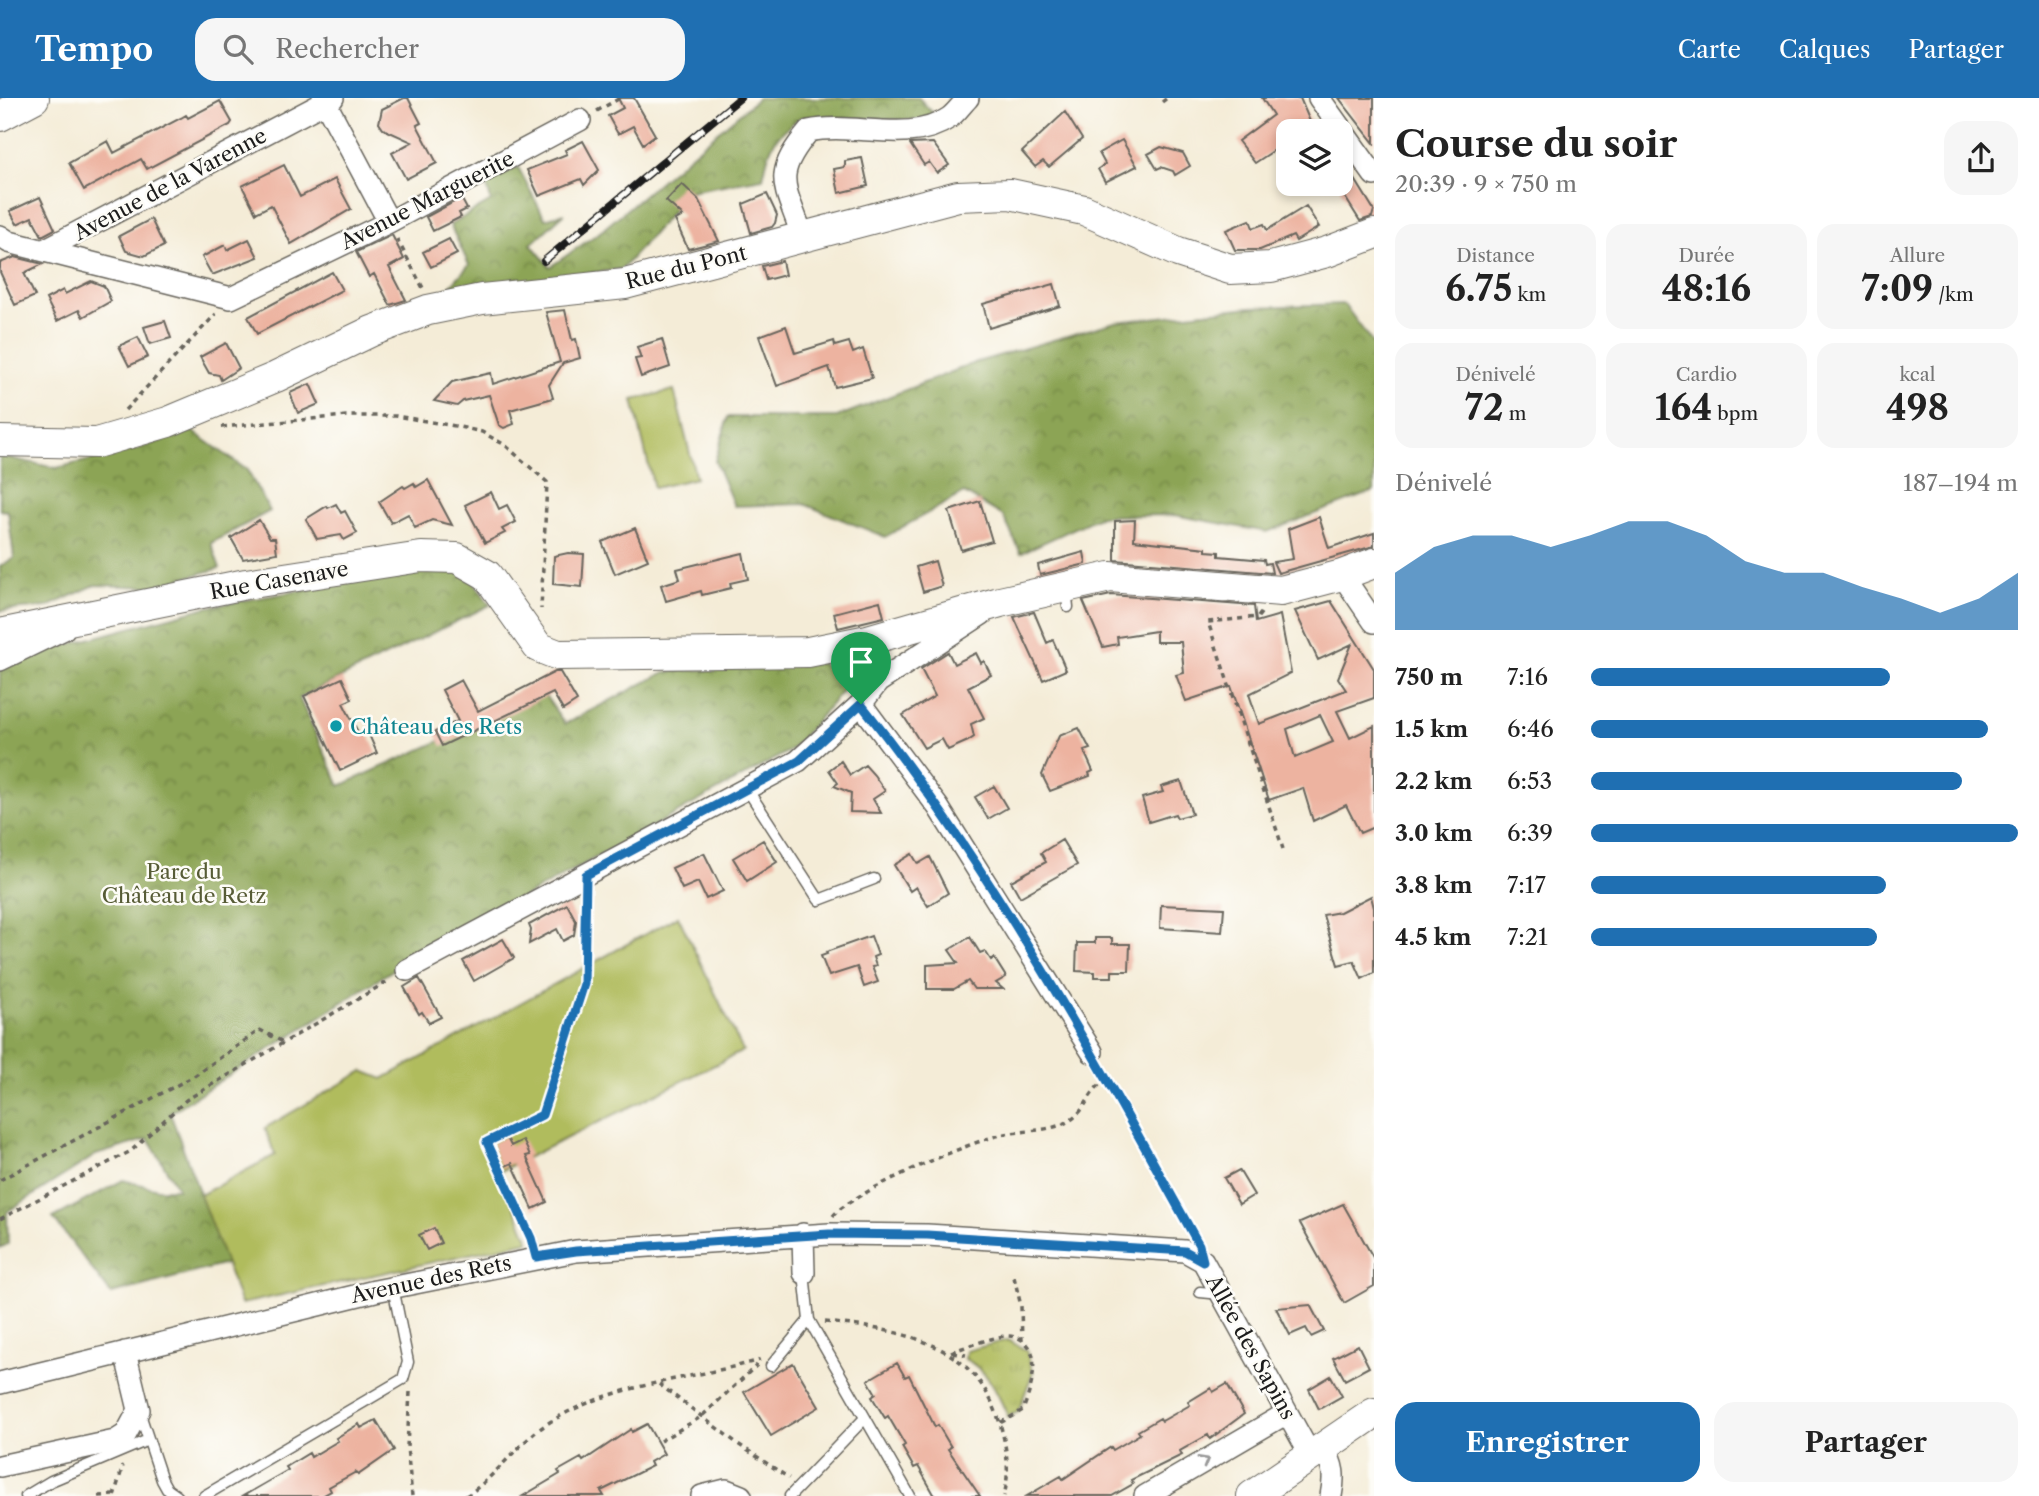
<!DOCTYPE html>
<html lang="fr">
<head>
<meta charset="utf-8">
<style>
  :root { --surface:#fff; --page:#f6f6f6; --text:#222; --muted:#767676; --accent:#1f6fb2 }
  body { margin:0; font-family:"Libre Caslon Text",serif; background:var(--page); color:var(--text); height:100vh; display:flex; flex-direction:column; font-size:26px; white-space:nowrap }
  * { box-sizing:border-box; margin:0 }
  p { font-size:23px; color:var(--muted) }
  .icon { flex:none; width:38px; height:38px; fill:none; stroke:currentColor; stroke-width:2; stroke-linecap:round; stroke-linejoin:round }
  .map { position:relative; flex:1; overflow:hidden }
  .sheet { display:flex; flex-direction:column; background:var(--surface); width:665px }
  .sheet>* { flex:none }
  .controls { position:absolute; left:1276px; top:21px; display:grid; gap:14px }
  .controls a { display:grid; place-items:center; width:77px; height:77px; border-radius:14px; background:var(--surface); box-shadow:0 4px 10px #0003; font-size:35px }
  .pin { position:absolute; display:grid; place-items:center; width:60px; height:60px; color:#fff; margin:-72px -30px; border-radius:50% 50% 50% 0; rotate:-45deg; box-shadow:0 0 7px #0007 }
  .pin .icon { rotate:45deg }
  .round { display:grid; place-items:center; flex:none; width:74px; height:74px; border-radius:21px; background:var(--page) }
  .overview { display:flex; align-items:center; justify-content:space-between; height:119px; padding:0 21px }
  h1 { font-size:38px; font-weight:700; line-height:52px }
  .figures { display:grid; grid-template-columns:repeat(3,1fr); gap:10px; height:119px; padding:7px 21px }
  .figures div { display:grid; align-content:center; border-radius:18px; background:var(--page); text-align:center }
  .figures b { font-size:35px; font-weight:700 }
  .figures small { font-size:19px; font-weight:400 }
  .figures p { font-size:19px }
  .chart { height:196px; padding:14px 21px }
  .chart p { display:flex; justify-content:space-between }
  .chart svg { width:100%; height:126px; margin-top:7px; fill:var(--accent); opacity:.7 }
  .action { display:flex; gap:14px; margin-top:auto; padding:14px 21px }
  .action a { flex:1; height:80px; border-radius:21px; background:var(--accent); color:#fff; font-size:28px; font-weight:700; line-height:80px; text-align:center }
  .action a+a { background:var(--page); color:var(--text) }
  ul { padding:0 21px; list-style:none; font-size:23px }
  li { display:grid; grid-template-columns:112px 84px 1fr; align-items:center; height:52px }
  li i { height:18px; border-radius:9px; background:var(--accent) }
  header { display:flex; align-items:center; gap:42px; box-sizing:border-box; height:98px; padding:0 35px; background:var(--accent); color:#fff }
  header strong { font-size:33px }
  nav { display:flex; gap:38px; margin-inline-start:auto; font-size:24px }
  .search { width:490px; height:63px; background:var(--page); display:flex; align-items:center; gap:18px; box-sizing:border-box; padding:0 24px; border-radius:21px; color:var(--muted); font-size:26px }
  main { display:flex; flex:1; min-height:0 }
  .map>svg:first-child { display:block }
  .grass { fill:url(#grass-tufts); stroke:#666c3c; stroke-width:2 }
  .forest { fill:url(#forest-crowns); stroke:#546038; stroke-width:2 }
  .garden { fill:#b0bc5d; stroke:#666c3c; stroke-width:2 }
  .building { fill:#edb3a0; fill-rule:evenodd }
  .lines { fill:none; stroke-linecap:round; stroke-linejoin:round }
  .lane-casing { stroke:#68655d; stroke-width:13 }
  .street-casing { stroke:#68655d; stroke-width:24 }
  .secondary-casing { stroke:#68655d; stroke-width:32 }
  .path { stroke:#68655d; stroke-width:3.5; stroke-dasharray:5 5; stroke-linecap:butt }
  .lane { stroke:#fff; stroke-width:10 }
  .street { stroke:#fff; stroke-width:21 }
  .secondary { stroke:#fff; stroke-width:30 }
  .rail-casing { stroke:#1c1c1c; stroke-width:8 }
  .rail { stroke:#fdfcf7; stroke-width:5; stroke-dasharray:16; stroke-linecap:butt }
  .oneway { stroke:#999 }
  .route-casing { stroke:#fff; stroke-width:14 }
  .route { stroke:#1f6fb2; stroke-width:9 }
  .culture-dot { fill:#0f9aa8; stroke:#fdfcf7; stroke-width:2.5 }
  .labels { text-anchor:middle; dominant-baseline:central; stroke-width:5; stroke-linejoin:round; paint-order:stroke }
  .street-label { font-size:21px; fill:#1c1c1c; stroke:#fdfcf7 }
  .culture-label { font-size:21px; fill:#0d838f; stroke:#fdfcf7; text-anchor:start }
  .park-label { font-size:21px; fill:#575c36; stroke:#fdfcf7 }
</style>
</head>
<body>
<header>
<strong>Tempo</strong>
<div class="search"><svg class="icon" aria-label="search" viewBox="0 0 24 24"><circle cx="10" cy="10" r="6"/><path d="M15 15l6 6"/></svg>Rechercher</div>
<nav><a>Carte</a><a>Calques</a><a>Partager</a></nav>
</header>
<main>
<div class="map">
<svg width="1374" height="1398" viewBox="0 0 1374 1398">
  <defs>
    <pattern id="grass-tufts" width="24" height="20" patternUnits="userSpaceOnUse" patternTransform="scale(1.75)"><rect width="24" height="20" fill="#b0bc5d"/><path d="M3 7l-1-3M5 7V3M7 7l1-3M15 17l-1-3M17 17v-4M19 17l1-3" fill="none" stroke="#97a150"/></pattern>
    <pattern id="forest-crowns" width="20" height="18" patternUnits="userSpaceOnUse" patternTransform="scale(1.75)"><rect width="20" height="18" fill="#8ca454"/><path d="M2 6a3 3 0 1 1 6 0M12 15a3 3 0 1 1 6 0" fill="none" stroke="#728545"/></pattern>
  </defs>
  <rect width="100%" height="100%" fill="#fdfcf7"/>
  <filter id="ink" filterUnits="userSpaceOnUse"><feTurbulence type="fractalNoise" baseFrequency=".0143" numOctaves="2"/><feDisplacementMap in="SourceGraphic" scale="14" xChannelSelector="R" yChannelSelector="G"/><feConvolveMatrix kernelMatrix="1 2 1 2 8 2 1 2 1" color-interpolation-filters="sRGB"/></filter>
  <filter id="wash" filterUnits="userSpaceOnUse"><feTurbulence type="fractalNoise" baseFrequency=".00686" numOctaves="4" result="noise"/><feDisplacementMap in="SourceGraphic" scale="28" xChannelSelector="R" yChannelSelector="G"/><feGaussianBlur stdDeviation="1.57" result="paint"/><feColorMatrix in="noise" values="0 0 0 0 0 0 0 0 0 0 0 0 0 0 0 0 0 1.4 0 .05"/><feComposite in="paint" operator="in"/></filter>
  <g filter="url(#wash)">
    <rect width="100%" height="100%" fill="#f4ecd7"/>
    <path class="grass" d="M1007,1242L1026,1252L1033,1274L1018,1314L1008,1319C998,1296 989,1273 965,1261L966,1253Z"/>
    <path class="forest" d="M758,0H919L940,23L801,19C772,39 770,48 763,80L690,93L622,171L445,194L469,167L450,127L491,103L486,85L518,69L545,121L565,115L531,146L550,169L600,134Z
      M1344,206L1374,247V393L1267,434L1174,417L1101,418L1021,455L1003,418L964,395L885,439L804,406L734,408L715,363L728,319H837L977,264L1115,224L1250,209Z
      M191,332L247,372L270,413L211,445L220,470L151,489L95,487L47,509L0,513V468L14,460L8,413L0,412V358L56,370L138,351Z
      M431,469L467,474L490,507L299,600L340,688L544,596L565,626L665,574L821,565L845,590L791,652L399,868L170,1015L226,1166L111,1196L53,1120L123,1082L158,1091H178L148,1041L96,1057L7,1114L8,1146L0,1150V565L203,510Z"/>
    <path class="garden" d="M674,292L696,380L654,390L633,302Z
      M678,818L743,953L500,1073L529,1143L241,1206L200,1097L275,1057L265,1030L363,973L383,981Z"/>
    <g id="blocks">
      <path class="building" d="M404,0H408L421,25L417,27L437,65L406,81L392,55L412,44L383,31L379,25L382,11Z
        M618,0H634L655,37L643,46L633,28L618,36L608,18L623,10Z
        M1262,0H1300L1314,33H1288V43L1255,65L1238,43L1273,17Z
        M1339,0H1374V45Z
        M220,3L232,24L230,27L147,71L141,61L84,92L69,65L108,43L114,55L181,20L186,17L188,20Z
        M1065,14L1082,41L1049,69L1043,63L1035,69L1022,54Z
        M1122,42L1137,68L1105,84L1098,71L1105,66L1099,55Z
        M583,43L599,72L584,87L581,81L539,98L527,72L567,56L565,52Z
        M933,45L949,67L937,75L929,64L924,67L910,46Z
        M1161,49L1183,55L1190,68L1175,77L1173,73L1161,69L1157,71L1148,56Z
        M1340,57L1374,112L1372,119L1360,123L1340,91Z
        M862,60L868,88L839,95L834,71L845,69V63Z
        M284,67L300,99L335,81L351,111L291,146L271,107L256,115L242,88Z
        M682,86L698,101L719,143L688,151L675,122L683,118L666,103Z
        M767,96L777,117L775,125L772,129L751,135L743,106Z
        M40,99L55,131L42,138L32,119L17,126L10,113Z
        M461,100L467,111L459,115L461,119L433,133L426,119Z
        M1306,108L1319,129L1296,143L1293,138L1260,152H1235L1226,132L1250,122L1253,130L1264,126L1267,132Z
        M151,121L164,148L144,158L126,153L119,138Z
        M392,137L404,161L389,169L406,202L390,207L374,176L369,179L356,154Z
        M249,141L258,159L212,177L202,159L225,147L227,152Z
        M449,141L457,156L431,169L423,154Z
        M15,159L43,166L24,175L35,198L15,207L0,174V165Z
        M782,163L785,177L766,182L762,168Z
        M332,174L342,192L257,236L248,219Z
        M91,183L104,188L111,203L83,219L79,212L57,223L46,201L63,192L65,196Z
        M1054,186L1060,208L989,230L983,206Z
        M565,212L572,242L576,241L580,260L563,265L549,287L553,300L510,312L514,326L504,330L499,327L489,297L463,303L457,308L434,303L452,284L491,275L493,286L560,264L546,214Z
        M165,223L171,240L150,246L144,229Z
        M786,228L795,255L834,243L835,248L849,244L853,255L863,251L872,280L835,289L829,269L777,288L759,238Z
        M138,239L148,259L129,268L119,248Z
        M662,241L670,269L641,279L635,261L641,260L637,249Z
        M226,245L239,270L221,282L219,277L209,275L200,259Z
        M310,286L319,306L298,315L290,295Z
        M428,382L452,427L432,422L415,430L408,416L391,425L379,404L403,388L405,390L414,385L416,389Z
        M491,394L499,411L507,407L516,424L502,431L505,435L485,445L465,407Z
        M980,403L992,443L961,452L949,413Z
        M336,406L341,415L345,413L357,435L344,442L341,437L317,441L306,421L327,408L328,410Z
        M1319,419L1329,450L1374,435V448L1278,475L1273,464L1293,461L1288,431Z
        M259,422L270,440H275L277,455L243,461L231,440Z
        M1135,422L1134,442L1206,450V453L1219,454V458L1264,462L1265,466L1270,465L1272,475L1115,462V423Z
        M635,430L648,462L615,476L602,444Z
        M1084,454L1086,466L1040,477L1038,467Z
        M568,455L584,456L582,489L553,486L554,458Z
        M743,455L748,481L730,485L731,490L702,497L701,493L666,503L661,487L680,481L677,471Z
        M935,463L942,488L923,494L916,469Z
        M1111,497L1254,508L1256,524L1280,517L1291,575L1249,596L1259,626L1346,592L1338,580L1352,546L1318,562L1295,513L1331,503L1374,571V600L1337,613L1350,640L1374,628V729L1360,735L1346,707L1313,723L1303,690L1269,702L1231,588L1186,603L1176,577L1184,575L1181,544H1156V533L1117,539L1118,546L1103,549L1083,503ZM1320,617L1333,644L1295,660L1287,631Z
        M880,503L884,519L838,530L834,515Z
        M1034,514L1047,545L1053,542L1066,572L1043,582L1014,519Z
        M948,554L954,566L976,555L981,565L984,563L991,577L968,589L984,620L971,626L974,639L968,643L948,652L942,641L924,650L903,617L935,598L921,571Z
        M555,574H560L577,603L563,612L553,595L442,648L435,634L458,623L442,592L461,582L478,613Z
        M342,580L352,601L343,605L359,636L367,632L377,655L340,673L304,598Z
        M1079,630L1090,651L1084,653L1093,673L1089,675L1090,678L1050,693L1042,677L1059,638Z
        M841,663L850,677L865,667L874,677L885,693L873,701L881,715L850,714L851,695L834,688L838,685L829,672Z
        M1181,683L1192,716L1177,720L1175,716L1149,724L1142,700L1163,694L1161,689Z
        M994,688L1007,710L988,721L975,699Z
        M763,742L777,764L747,783L733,760Z
        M1062,742L1077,767L1020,799L1011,783L1046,764L1041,755Z
        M704,755L723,793L706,801L698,784L682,791L672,770Z
        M912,756L918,766L930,759L948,795L928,808L916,789L910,793L894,767Z
        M1371,798L1374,810V875L1362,881L1354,863L1338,867L1323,817L1340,814Z
        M567,806L576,823L574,837L563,843L557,831L529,846L531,832L529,827Z
        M1161,807L1224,810L1222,834L1160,830Z
        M871,838L878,857L873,859L876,868L872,869L878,884L864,889L857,869L829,878L821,858L827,856L826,854Z
        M970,839L980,855L985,853L991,862L994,860L1006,879L996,885L1003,891H974L968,883L954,891H927V867L958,865L949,852Z
        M1095,840H1112V846H1130L1129,873H1112V879H1095V874L1076,873L1077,845H1095Z
        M503,841L514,860L474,883L463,863Z
        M419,880L441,919L429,925L422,914L419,916L404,889Z
        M506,1038L511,1048L523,1042L530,1057L526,1058L547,1104L533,1111L512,1065L501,1070L496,1060L492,1045Z
        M1239,1072L1254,1097L1239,1106L1224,1080Z
        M1343,1106L1374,1161V1188L1344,1205L1300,1125Z
        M434,1130L441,1145L427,1152L419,1137Z
        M1310,1207L1324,1233L1311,1239L1306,1230L1290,1237L1276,1210Z
        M1358,1247L1369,1269L1345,1282L1333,1260Z
        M793,1265L819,1309L771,1338L744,1294Z
        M897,1265L905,1279L909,1277L935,1329L938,1327L951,1349L948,1351L980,1398H935L918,1368L914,1370L902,1349L905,1347L888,1318L885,1320L872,1299L876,1296L868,1282Z
        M1331,1278L1342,1298L1319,1311L1309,1291Z
        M1227,1286L1244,1316L1210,1341L1208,1337L1180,1353L1182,1357L1131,1382L1133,1386L1112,1398H1027L1061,1378L1063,1381L1111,1349L1113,1352L1140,1336L1138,1333L1160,1320L1162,1323L1190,1307L1188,1304L1211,1290L1213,1294Z
        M376,1322L394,1352L358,1377L356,1374L329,1389L331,1393L322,1398H243L288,1372L286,1369L309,1355L311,1359L338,1343L336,1340L359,1326L361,1330Z
        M647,1326L664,1356L650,1364L652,1368L601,1393L604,1398H523L560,1376L558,1373L581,1360L583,1363L631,1331L632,1334Z"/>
    </g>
  </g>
  <g filter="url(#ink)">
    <use href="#blocks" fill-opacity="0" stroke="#68655d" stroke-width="2"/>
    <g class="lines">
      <defs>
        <path id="lane" d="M1066,490L1068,509
          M747,691L819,802L874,781
          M804,1175L809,1222L910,1398
          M1200,1194L1221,1196
          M771,1268L809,1222
          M139,1313L162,1382L167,1391L177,1398
          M26,1398L51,1383L148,1342
          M204,1398L403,1281L408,1264L393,1189
          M790,1398L865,1320"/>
        <path id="street" d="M323,0L389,124
          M1319,0L1374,77
          M802,137C785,87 771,78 809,33C852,23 910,47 949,20C956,15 962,6 968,0
          M0,138L9,144L231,200L389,124L580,22
          M44,152L333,0
          M1342,477L1374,524
          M0,562L64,531
          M861,606L938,709L1092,954
          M407,872L798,663L861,606L878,584L982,516
          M803,1136L804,1175
          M0,1285L375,1193L576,1153L829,1136L927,1137L1185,1153L1203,1163L1311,1358
          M1323,1349C1334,1367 1335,1378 1331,1398
          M0,1368L115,1343L126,1336L139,1312L125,1254
          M702,1398L726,1392L741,1398
          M1145,1398L1287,1315"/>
        <path id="secondary" d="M0,18L34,0
          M0,343L96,345L168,324L276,279L372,233L428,212L482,201L625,186L958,98L1010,96L1084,112L1178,154L1230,171L1271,169L1327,154L1374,136
          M0,536L246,486L421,459L457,460L487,477L538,549L558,557L808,554L868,542L1000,504L1110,479L1281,493L1342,477L1374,465
          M1252,1398L1374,1315"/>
      </defs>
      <use href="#lane" class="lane-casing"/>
      <use href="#street" class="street-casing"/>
      <use href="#secondary" class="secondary-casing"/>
      <path class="path" d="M1162,4L1167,0
        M597,13L620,0
        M397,141L423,190
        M125,312L216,216
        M222,329L346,318H396L455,328L482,334L505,347L547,384L541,511
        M1261,515L1258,519L1208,524L1283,751
        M1101,971L1193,1135
        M0,1082L194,978L260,932L283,944
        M833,1118C849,1096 971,1043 1001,1037C1021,1032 1051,1034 1069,1023C1087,1013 1089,991 1107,981
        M0,1121L131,1053L186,1002L390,882
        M532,1144L487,1044L542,1017L584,886L586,797
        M1014,1179L1021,1208L1022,1244
        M825,1224C902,1232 977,1243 1001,1329C1007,1352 1010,1374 1004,1398
        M951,1254C963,1250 997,1237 1009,1238C1048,1242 1031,1291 1023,1312L1000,1325
        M953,1255L966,1257
        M659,1286L738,1346L789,1380
        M410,1294L407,1349L412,1398
        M660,1343L701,1319L757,1267
        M99,1398L113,1397
        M114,1398L123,1368
        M466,1398C500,1376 519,1341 555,1321C619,1284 690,1282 760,1262"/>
      <use href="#lane" class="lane"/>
      <use href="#street" class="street"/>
      <use href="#secondary" class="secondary"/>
      <defs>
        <path id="rail" d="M544,163L740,0"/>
      </defs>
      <use href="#rail" class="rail-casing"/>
      <use href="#rail" class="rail"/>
    </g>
    <defs><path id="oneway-chevron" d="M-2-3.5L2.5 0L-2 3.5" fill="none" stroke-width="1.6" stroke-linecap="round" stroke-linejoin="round" transform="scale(1.75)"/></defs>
    <use class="oneway" href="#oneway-chevron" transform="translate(1204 1363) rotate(-30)"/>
  </g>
  <g class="lines" filter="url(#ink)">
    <defs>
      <path id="route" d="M861,606C993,772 1096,961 1199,1147L1203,1163L1185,1153L927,1137L829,1136L576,1153L536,1159L531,1140L487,1044L542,1017L584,886L586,777L799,663Z"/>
    </defs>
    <use href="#route" class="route-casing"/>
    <use href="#route" class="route"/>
  </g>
  <circle class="culture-dot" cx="336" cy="628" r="7"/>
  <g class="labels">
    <g class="street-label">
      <text transform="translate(170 86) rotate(-28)">Avenue de la Varenne</text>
      <text transform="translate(427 102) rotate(-27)">Avenue Marguerite</text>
      <text transform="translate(686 169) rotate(-14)">Rue du Pont</text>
      <text transform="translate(279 482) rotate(-10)">Rue Casenave</text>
      <text transform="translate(431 1181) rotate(-12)">Avenue des Rets</text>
      <text transform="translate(1251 1249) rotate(61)">Allée des Sapins</text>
    </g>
    <g class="culture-label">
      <text x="350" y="628">Château des Rets</text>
    </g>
    <g class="park-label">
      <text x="184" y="773">Parc du<tspan x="184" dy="24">Château de Retz</tspan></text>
    </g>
  </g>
</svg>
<div class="controls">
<a><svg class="icon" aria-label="layers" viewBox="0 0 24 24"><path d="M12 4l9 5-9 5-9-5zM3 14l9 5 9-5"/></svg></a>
</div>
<div class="pin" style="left:861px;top:606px;background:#1e9e55"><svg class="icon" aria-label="arrive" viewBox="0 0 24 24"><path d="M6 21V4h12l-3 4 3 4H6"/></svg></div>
</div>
<section class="sheet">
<div class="overview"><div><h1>Course du soir</h1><p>20:39 · 9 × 750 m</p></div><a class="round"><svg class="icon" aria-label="share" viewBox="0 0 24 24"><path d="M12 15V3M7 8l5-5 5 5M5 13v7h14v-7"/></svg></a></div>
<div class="figures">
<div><p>Distance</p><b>6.75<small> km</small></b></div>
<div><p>Durée</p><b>48:16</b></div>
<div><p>Allure</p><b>7:09<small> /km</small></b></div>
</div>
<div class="figures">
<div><p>Dénivelé</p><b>72<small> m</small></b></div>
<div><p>Cardio</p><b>164<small> bpm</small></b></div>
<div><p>kcal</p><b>498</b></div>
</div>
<div class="chart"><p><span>Dénivelé</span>187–194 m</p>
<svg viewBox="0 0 160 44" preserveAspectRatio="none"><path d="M0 44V24L10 15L20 11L30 11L40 15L50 11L60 6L70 6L80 11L90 20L100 24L110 24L120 29L130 33L140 38L150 33L160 24V44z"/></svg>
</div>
<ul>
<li><b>750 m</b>7:16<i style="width:70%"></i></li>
<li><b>1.5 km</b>6:46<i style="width:93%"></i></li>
<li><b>2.2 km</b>6:53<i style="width:87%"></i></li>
<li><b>3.0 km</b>6:39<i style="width:100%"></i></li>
<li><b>3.8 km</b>7:17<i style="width:69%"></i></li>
<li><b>4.5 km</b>7:21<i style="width:67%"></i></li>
</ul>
<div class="action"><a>Enregistrer</a><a>Partager</a></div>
</section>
</main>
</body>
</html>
